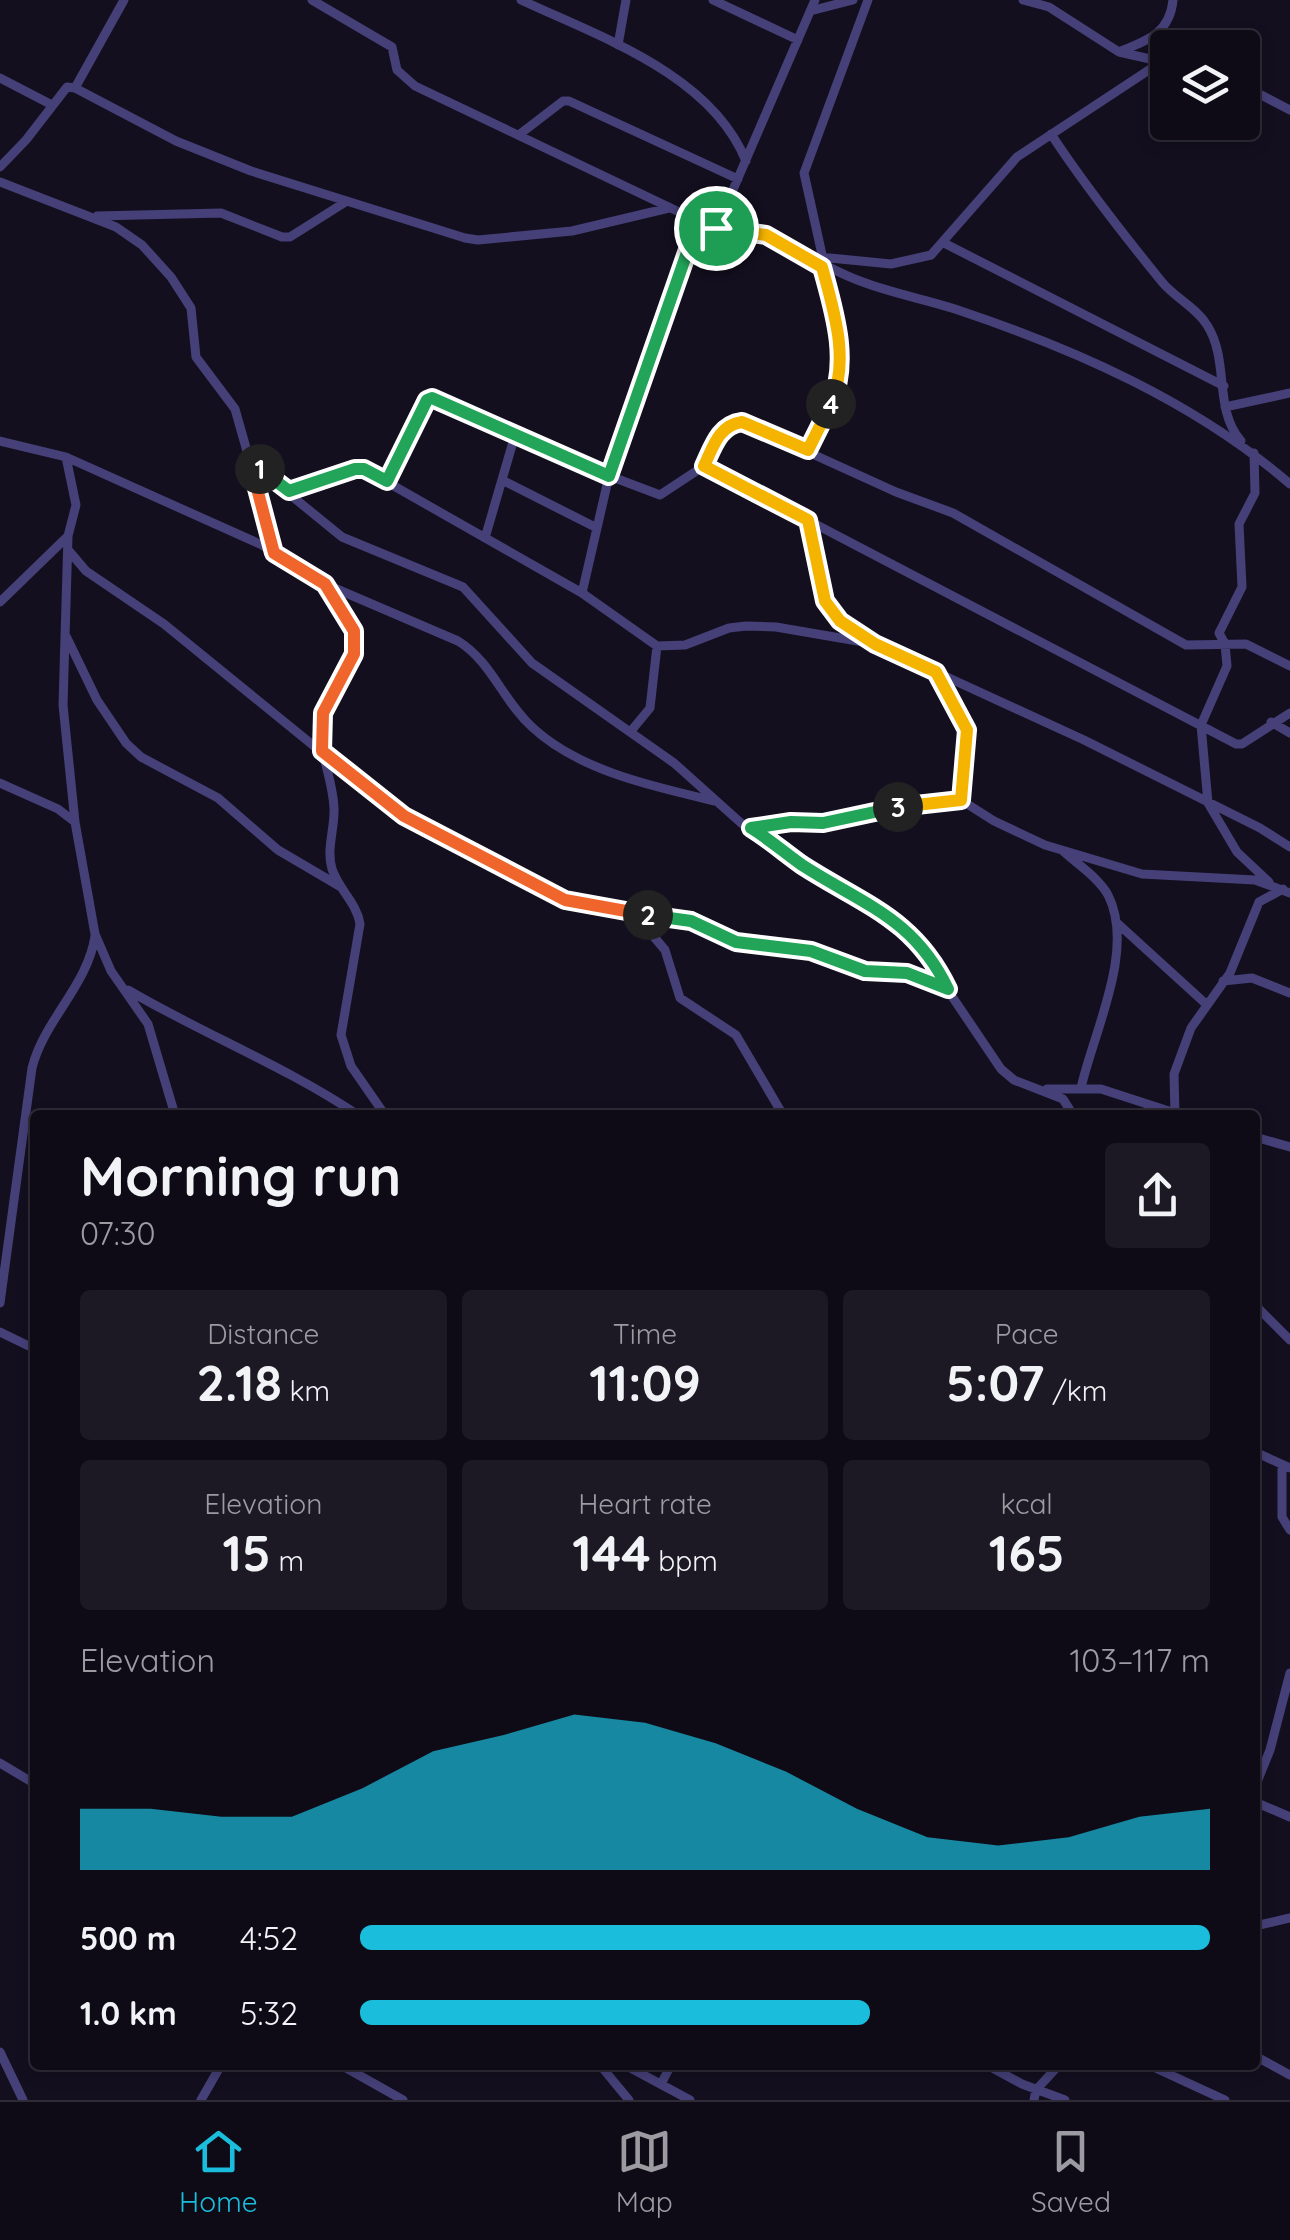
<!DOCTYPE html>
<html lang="en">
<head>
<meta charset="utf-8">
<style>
  :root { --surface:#0e0b17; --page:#1c1924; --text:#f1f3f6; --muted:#9b9ba1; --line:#2e2b36; --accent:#1bbddc }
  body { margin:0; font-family:Quicksand,sans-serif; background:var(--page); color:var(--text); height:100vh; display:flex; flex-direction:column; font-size:38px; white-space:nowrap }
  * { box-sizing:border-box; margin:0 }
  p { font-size:32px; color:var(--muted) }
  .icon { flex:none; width:55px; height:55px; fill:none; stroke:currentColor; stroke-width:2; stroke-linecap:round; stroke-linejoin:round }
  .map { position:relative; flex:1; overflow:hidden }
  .drawer { position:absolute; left:30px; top:1110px; width:1230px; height:960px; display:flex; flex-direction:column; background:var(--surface); border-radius:10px; box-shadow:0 5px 15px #0003,0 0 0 2px var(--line) }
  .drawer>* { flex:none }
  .controls { position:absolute; left:1150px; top:30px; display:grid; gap:20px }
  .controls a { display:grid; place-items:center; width:110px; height:110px; border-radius:10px; background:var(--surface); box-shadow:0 5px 15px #0003,0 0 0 2px var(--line); font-size:50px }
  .pin { position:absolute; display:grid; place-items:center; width:85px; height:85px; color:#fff; margin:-42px; border:5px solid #fff; border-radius:50%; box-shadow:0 2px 10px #0007 }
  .km { position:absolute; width:50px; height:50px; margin:-25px; border-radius:50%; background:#222; color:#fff; font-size:28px; line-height:50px; text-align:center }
  .round { display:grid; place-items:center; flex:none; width:105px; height:105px; border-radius:10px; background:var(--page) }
  .head { display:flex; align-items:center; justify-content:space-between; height:170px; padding:0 50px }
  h1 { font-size:55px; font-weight:800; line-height:75px }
  .figures { display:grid; grid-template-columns:repeat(3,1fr); gap:15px; height:170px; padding:10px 50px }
  .figures div { display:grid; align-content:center; border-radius:10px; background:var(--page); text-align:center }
  .figures b { font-size:50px; font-weight:800 }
  .figures small { font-size:28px; font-weight:400 }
  .figures p { font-size:28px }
  .chart { height:280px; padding:20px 50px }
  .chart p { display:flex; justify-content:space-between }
  .chart svg { width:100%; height:180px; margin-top:10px; fill:var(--accent); opacity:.7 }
  ul { padding:0 50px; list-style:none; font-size:32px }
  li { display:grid; grid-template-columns:160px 120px 1fr; align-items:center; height:75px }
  li i { height:25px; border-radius:12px; background:var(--accent) }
  .tabs { display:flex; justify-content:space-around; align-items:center; height:140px; border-top:2px solid var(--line); background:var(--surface); font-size:28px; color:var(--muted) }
  .tabs a { display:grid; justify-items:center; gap:5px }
  .tabs .active { color:var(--accent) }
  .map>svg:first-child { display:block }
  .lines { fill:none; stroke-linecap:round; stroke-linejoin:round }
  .minor { stroke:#454078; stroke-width:9 }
  .split-1-casing { stroke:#fff; stroke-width:20 }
  .split-2-casing { stroke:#fff; stroke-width:20 }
  .split-3-casing { stroke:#fff; stroke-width:20 }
  .split-4-casing { stroke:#fff; stroke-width:20 }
  .split-5-casing { stroke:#fff; stroke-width:20 }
  .split-1 { stroke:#22a559; stroke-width:12 }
  .split-2 { stroke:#f0652b; stroke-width:12 }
  .split-3 { stroke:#22a559; stroke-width:12 }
  .split-4 { stroke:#f5b400; stroke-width:12 }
  .split-5 { stroke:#f5b400; stroke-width:12 }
</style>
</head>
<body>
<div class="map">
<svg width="1290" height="2100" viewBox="0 0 1290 2100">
  <rect width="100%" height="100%" fill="#130f1f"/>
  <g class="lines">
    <path class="minor" d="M312,0L392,47L397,70L415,86L698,221C720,230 743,226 764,235C797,248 825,268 860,281C891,293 924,299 955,309C1075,349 1195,402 1290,484
      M521,0C600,37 711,74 746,161
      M713,0L798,40
      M1023,0L1049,7L1119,52L1168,63
      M810,11L853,0
      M618,45L626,0
      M1121,51C1149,40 1170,32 1173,0
      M0,78L52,105
      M1242,85L1290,110
      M75,88L124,0
      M520,134L563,101H569L738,179
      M1051,134C1085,186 1123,234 1162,282C1175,298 1196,307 1207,325C1230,361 1213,409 1241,441
      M0,167L26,140L67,87L75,88L176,141L251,171L465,238L478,240L572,231L669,208
      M0,182L116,227L142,245L171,277L191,308L196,357L235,409L250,462L342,537L463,587L532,663L674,763L741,823L802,865L894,919L935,963L947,989L1001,1069L1014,1080L1063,1099L1073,1115
      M97,216L221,213L282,237H290L347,201
      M716,229L815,0
      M944,243L1224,386
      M820,257L891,264L931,255L1017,157L1161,62
      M1225,407L1290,393
      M0,441L66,457L262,545L311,578L458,641C492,662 503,701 532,727C579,771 655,787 715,801
      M808,450L836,394L840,358L834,309L804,173L868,0
      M1254,453L1255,493L1239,524L1242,587L1219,633L1225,644L1227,666L1201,725L1208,803L1237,852L1269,882
      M66,457L76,505L68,536L63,705L75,822L95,934L111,971L148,1024L175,1115
      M251,464L274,553
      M704,466L1236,744H1242L1290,713
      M502,480L597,528
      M387,481L427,401L433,398L562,458L660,495L704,466L726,427L742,422L896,492L953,513L1186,645L1246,644L1290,666
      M289,491L355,469H364L582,593L657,646L685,645L729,628L746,626L776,627L875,644
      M808,520L825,601L839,621L875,644L1084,740L1260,828L1290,847
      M485,538L515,435
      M69,551L86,571L164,624L384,803L565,900L678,918L736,942L800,949L855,969L907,973L947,989
      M325,584C334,599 347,615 354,631C364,655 325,695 322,723C318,752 333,779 334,808C335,828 326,849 332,869C339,890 357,903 360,924L341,1035L351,1066L385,1115
      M582,593L609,476L698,221
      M0,602L68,536
      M66,636L97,700L126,743L141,757L218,798L278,850L341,887
      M936,672L967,730L961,800
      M1271,722L1290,733
      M631,731L650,708L657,646
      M0,783L58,809L75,822
      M751,828L791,823H823L903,806L961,800L994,821L1045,845L1142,874L1255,880L1290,893
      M1063,851C1077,864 1099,878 1108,895C1136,950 1093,1033 1081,1088
      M634,913L665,950L680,998L736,1035L783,1115
      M1116,922L1206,1004
      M1223,981L1252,978L1290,993
      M128,990C203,1034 285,1066 358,1115
      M1047,1089H1101L1178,1114
      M1175,1115L1174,1074L1191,1028L1230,973L1259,902L1283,889
      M1255,1137L1290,1147
      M0,1303L32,1068C44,1020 88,985 95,936
      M1255,1305L1290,1340
      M0,1332L35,1349
      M1255,1452L1290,1468
      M1282,1465V1517L1290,1530
      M0,1763L35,1784
      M1255,1787L1270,1750L1290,1673
      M1255,1802L1290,1817
      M1255,1926L1290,1918
      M0,2052L23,2100
      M1255,2056L1290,2075
      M341,2065L403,2100
      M600,2065L629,2100
      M625,2065L690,2100
      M987,2065L1022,2084L1065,2100
      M1149,2065L1225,2100
      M661,2084L671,2065
      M201,2100L221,2065
      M1034,2100L1036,2090L1059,2065"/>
  </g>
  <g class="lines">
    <defs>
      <path id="split-1" d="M260,469L289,491L355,469H364L387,481L427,400L432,398L609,476L698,221L716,228"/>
      <path id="split-2" d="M260,469L250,462L274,553L325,584L354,631V654L323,713L322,751L404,816L565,900L648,915"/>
      <path id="split-3" d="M648,915L691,921L736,942L811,951L865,971L907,973L948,989C914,918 864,905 802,865C785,853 769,839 751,828L791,822L823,823L898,807"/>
      <path id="split-4" d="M831,404L808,450L742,422C719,425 713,447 704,466L808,520L825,601L840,621L875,644L936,672L967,730L961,800L898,807"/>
      <path id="split-5" d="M716,228L766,235L822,267C834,311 850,360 831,404"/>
    </defs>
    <use href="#split-1" class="split-1-casing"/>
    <use href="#split-2" class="split-2-casing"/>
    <use href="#split-3" class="split-3-casing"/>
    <use href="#split-4" class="split-4-casing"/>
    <use href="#split-5" class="split-5-casing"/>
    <use href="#split-1" class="split-1"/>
    <use href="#split-2" class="split-2"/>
    <use href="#split-3" class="split-3"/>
    <use href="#split-4" class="split-4"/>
    <use href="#split-5" class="split-5"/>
  </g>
</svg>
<div class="controls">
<a><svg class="icon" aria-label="layers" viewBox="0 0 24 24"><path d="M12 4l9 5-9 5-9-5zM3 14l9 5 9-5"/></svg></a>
</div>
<div class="pin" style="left:716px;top:228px;background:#1e9e55"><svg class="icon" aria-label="arrive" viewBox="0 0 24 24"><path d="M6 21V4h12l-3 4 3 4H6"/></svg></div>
<b class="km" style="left:260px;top:469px">1</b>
<b class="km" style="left:648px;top:915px">2</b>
<b class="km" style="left:898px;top:807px">3</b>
<b class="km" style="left:831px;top:404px">4</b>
<section class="drawer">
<div class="head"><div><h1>Morning run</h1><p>07:30</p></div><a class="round"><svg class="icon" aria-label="share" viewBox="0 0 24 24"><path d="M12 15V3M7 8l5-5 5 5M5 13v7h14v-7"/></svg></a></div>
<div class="figures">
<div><p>Distance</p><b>2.18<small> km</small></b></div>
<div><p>Time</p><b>11:09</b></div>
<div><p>Pace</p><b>5:07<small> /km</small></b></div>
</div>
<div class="figures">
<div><p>Elevation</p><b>15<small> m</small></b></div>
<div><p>Heart rate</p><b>144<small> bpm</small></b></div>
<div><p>kcal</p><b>165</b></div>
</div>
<div class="chart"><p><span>Elevation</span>103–117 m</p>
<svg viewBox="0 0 160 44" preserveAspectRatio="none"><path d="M0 44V29L10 29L20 31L30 31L40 24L50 15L60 11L70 6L80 8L90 13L100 20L110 29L120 36L130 38L140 36L150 31L160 29V44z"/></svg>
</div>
<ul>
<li><b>500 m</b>4:52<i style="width:100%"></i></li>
<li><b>1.0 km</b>5:32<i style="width:60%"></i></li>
</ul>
</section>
</div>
<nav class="tabs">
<a class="active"><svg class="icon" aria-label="home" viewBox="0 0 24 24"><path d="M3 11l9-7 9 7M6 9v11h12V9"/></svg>Home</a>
<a><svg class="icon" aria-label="map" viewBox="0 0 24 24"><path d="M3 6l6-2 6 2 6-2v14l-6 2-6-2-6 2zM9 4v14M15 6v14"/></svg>Map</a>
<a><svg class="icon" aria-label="saved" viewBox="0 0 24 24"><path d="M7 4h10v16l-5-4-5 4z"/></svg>Saved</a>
</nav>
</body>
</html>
